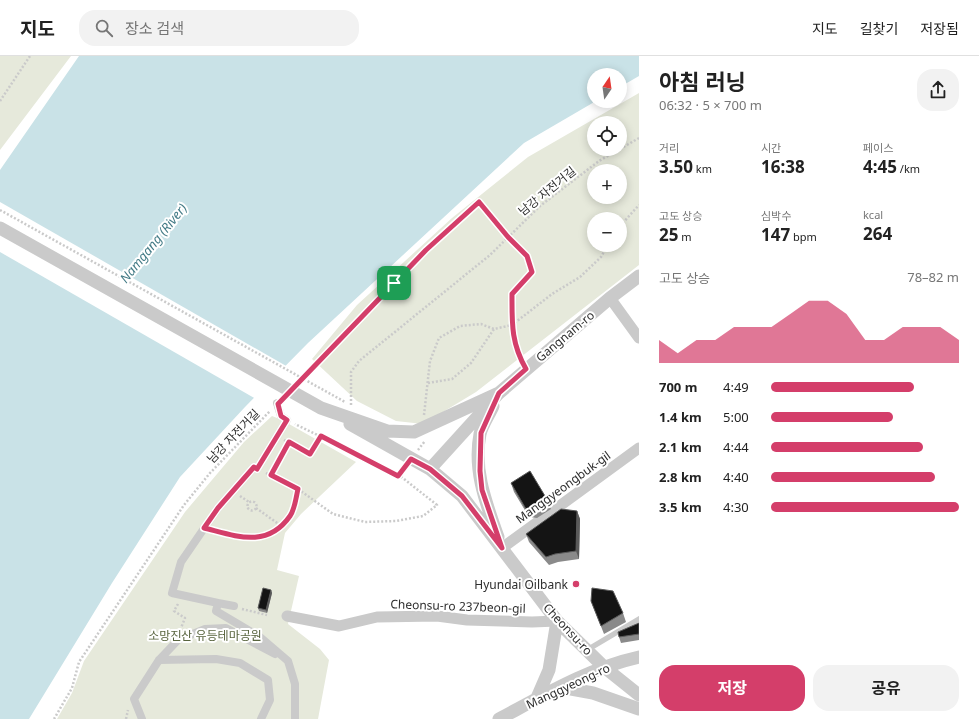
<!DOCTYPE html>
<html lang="ko">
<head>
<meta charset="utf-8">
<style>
  :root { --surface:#fff; --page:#f2f2f2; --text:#222; --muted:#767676; --line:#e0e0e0; --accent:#d43e6a }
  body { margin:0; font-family:"Noto Sans","Noto Sans KR",sans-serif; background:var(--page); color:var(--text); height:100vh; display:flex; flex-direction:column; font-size:15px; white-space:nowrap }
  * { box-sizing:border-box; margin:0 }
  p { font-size:13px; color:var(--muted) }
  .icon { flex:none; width:22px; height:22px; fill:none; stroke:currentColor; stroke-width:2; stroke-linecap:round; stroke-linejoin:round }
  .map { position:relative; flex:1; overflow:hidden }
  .drawer { display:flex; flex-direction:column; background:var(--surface); width:340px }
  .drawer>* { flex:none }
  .needle { width:26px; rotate:13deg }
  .fabs { position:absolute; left:587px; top:12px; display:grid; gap:8px }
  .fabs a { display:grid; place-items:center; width:40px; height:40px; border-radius:50%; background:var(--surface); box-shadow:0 2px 10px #0003; font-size:20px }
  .pin { position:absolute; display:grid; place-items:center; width:34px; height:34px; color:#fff; margin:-17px; border-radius:8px; box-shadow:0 2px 6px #0006 }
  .round { display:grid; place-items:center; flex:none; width:42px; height:42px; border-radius:16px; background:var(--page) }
  .head { display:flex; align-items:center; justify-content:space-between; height:68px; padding:0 20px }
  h1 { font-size:22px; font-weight:700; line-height:30px }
  .metrics { display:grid; grid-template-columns:repeat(3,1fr); gap:6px; height:68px; padding:4px 20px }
  .metrics div { display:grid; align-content:center }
  .metrics b { font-size:17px; font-weight:700 }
  .metrics small { font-size:11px; font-weight:400 }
  .metrics p { font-size:11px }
  .chart { height:112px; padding:8px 20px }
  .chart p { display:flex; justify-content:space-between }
  .chart svg { width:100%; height:72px; margin-top:4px; fill:var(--accent); opacity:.7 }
  .button { display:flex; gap:8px; margin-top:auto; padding:8px 20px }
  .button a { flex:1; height:46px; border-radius:16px; background:var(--accent); color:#fff; font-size:16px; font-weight:700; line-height:46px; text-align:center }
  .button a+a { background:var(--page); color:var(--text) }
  ul { padding:0 20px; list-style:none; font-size:13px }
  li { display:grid; grid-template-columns:64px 48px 1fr; align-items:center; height:30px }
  li i { height:10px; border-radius:5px; background:var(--accent) }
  header { display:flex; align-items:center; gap:24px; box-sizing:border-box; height:56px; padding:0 20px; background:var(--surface); border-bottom:1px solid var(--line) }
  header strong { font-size:19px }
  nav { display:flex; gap:22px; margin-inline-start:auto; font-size:14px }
  .search { width:280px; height:36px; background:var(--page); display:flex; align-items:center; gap:10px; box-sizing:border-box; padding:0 14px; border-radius:16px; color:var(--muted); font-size:15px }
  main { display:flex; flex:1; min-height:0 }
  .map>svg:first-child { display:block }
  .green { fill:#e6e9db; fill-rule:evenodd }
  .water { fill:#c9e2e7 }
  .pier { fill:#fff }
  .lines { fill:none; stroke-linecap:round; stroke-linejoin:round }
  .path { stroke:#cacaca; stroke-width:2.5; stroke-dasharray:2 2; stroke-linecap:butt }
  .service { stroke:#cacaca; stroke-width:5.5 }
  .pedestrian { stroke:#cacaca; stroke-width:8 }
  .minor { stroke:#cacaca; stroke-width:11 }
  .tertiary { stroke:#cacaca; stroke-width:13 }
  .wall { fill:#8a8a8a }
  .shaded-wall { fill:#5a5a5a }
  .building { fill:#141414; stroke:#5a5a5a }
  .route-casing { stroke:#fff; stroke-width:8 }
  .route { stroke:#d43e6a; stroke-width:5 }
  .poi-dot { fill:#d43e6a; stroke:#fff; stroke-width:1.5 }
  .labels { text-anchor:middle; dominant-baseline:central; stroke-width:4; stroke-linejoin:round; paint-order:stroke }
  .street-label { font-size:12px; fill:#2d2d2d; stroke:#fff }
  .poi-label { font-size:12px; fill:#2d2d2d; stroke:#fff; text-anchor:end }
  .park-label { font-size:12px; fill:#58643e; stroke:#fff }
  .water-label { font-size:13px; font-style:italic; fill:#437b86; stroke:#fff }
</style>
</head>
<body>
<header>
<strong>지도</strong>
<div class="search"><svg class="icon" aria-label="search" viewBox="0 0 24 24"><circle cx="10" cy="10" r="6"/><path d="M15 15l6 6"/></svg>장소 검색</div>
<nav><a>지도</a><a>길찾기</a><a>저장됨</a></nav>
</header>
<main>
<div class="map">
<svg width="639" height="663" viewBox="0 0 639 663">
  <rect width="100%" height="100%" fill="#fff"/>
  <path class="green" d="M0,0H71L0,94Z
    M639,37V209L476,336L423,368L396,365L357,345L312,303L357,249L452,162L528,101ZM594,67H620V93H594ZM594,115H620V141H594ZM594,163H620V189H594Z
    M272,360L282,364L356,406L301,458L285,477L277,514L299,520L288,568L320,593L329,604L318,663H57L72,637L84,605L185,456L244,386Z"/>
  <path class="water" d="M79,0H639V20L620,31V19H594V45H596L524,87L308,287L245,351L180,421L112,527L29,663H0V114Z"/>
  <path class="pier" d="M0,146L288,311L256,343L0,196Z"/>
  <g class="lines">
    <path class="path" d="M0,45L30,0
      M620,93L639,82
      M0,154L345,346
      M620,170L639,149
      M298,326L426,193L479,146L507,181L527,200L532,216L512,238C512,259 510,284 521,304
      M428,327L452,323L471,307L494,273
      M351,349V316L359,305L490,199L540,150L599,105L620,93
      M424,359L430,305L439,282L460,270L481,268L494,273L512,269L552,238L580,221L601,201L608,189
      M284,384L310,398L321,380
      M418,394L425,385
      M266,417L298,433L333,458L365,466L396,465L423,460L437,449L399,419L295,368
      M271,419L289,386
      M240,440L249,446
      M247.5 450a4.5 4.5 0 1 1 9 0a4.5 4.5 0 1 1-9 0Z
      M256,452L280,469
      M214,474L247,483L272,477L291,459L298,433
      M178,548L174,555L185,562L181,572
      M242,553L267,559
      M54,663L72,632L79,606L184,449L210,417L270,355
      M126,663L128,654"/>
    <path class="service" d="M587,594L639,563"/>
    <path class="pedestrian" d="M254,411L218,452L181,506L172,537L218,547L216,555L260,581L288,605L295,628V663
      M257,413L287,364L281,360L277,347
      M218,547L234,550
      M159,604L216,603L240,607L268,624L270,644L261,663
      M142,663L134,643L159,604L178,584L205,573L226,572L275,598"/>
    <path class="minor" d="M610,242L639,282
      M502,492L639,392
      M287,560L339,570L377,561L437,560L467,564L532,566L557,565"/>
    <path class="tertiary" d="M0,172L321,352L387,375L414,376L499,337
      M493,350C489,359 482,369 480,378C473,414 486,447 498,481
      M350,368L430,413L462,440L557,565L604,611L639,639
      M430,413L499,337L610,242L639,220
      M560,631L593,637L639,653
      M536,644L549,614L557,565
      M499,663C544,639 589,612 639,601"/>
  </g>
  <path class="wall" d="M511,427L548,445L551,453L537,462L529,461L514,436Z
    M577,455L580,463L579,503L558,506L549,509L529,486L526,478Z
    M271,534L272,537L267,557L259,555L258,552Z
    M591,545L623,557L626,566L604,578Z
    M639,567V584L621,587L619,581Z"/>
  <path class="shaded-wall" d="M577,455L580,463L579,503L576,495Z
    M271,534L272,537L267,557L266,554Z"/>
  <path class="building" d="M530,415L548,445L534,453H526L511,427Z
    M561,453L577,455L576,495L555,498L546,501L526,478Z
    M263,532L271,534L266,554L258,552Z
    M592,532L613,535L623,557L601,570L591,545Z
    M639,567V578L619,581L618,576Z"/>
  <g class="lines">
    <defs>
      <path id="route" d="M479,146L508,181L527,200L532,216L512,238C512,267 511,287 526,313L499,337L481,377L480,415L482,434L502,492L462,440L430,413L411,403L398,420L321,380L310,398L289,386L271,419L298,433C296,441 295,453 290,460C267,493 236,480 204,472L218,452L254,411L257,413L287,364L281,360L278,348L426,194Z"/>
    </defs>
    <use href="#route" class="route-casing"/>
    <use href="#route" class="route"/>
  </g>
  <circle class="poi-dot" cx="576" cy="528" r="4"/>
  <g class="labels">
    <g class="street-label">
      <text transform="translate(547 135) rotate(-39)">남강 자전거길</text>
      <text transform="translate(565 280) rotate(-40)">Gangnam-ro</text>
      <text transform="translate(233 380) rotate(-46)">남강 자전거길</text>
      <text transform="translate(563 431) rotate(-36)">Manggyeongbuk-gil</text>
      <text transform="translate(458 550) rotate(2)">Cheonsu-ro 237beon-gil</text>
      <text transform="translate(568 573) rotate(47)">Cheonsu-ro</text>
      <text transform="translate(568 630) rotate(-25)">Manggyeong-ro</text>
    </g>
    <g class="poi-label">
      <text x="568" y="528">Hyundai Oilbank</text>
    </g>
    <g class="park-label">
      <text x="205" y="579">소망진산 유등테마공원</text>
    </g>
    <g class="water-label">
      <text transform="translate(153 187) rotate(-51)">Namgang (River)</text>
    </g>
  </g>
</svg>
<div class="fabs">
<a><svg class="needle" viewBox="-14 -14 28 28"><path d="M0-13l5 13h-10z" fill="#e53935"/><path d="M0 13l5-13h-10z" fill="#767676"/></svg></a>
<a><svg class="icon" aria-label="locate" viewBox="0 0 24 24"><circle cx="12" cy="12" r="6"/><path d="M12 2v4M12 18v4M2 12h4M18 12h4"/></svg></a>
<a>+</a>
<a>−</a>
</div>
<div class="pin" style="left:394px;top:227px;background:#1e9e55"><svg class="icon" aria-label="arrive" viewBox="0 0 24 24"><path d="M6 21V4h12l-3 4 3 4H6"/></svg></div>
</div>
<section class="drawer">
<div class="head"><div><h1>아침 러닝</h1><p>06:32 · 5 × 700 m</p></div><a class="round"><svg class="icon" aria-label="share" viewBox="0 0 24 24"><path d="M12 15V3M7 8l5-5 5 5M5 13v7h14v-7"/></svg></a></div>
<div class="metrics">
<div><p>거리</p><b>3.50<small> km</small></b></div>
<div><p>시간</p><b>16:38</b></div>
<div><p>페이스</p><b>4:45<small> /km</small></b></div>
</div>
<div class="metrics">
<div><p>고도 상승</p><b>25<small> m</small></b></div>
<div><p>심박수</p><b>147<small> bpm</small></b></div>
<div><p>kcal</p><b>264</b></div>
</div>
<div class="chart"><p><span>고도 상승</span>78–82 m</p>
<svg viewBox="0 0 160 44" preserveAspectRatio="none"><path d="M0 44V30L10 38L20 30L30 30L40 22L50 22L60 22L70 14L80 6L90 6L100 14L110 30L120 30L130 22L140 22L150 22L160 30V44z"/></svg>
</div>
<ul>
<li><b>700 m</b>4:49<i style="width:76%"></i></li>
<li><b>1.4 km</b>5:00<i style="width:65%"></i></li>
<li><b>2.1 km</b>4:44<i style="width:81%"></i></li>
<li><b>2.8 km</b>4:40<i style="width:87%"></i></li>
<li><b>3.5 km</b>4:30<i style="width:100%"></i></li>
</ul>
<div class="button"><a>저장</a><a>공유</a></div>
</section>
</main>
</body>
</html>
